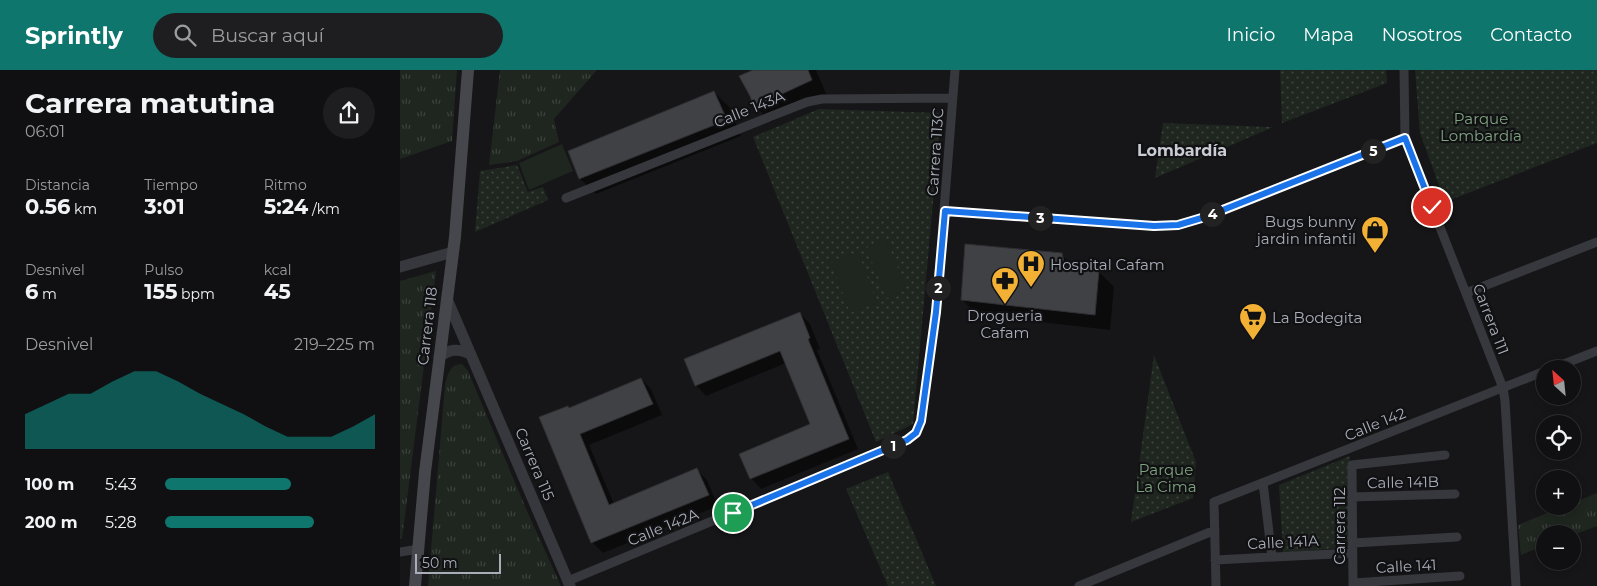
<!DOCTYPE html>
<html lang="es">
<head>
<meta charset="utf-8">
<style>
  :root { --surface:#101012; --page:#1e1e20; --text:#f1f3f6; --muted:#9c9d9f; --line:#303032; --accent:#0f766e }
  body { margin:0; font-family:Montserrat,sans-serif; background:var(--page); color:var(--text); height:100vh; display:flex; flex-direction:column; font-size:19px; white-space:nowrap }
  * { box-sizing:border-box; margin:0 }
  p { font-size:16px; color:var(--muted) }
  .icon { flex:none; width:28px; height:28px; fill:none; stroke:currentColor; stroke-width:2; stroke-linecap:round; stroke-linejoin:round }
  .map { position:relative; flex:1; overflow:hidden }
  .panel { display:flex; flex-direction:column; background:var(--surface); width:400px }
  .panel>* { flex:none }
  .needle { width:32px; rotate:333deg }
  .buttons { position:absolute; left:1136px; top:290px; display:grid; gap:10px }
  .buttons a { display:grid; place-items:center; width:45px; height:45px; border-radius:50%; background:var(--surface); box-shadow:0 2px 8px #0003,0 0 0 1px var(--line); font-size:25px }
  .scale { position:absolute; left:15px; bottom:12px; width:86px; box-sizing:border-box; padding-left:5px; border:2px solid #a8adb8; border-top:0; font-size:14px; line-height:18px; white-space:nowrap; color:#a8adb8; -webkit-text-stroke:4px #111113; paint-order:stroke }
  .pin { position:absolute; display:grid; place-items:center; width:42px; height:42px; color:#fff; margin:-21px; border:2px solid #fff; border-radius:50%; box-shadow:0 1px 5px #0007 }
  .km { position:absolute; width:25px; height:25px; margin:-12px; border-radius:50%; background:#222; color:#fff; font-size:14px; line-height:25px; text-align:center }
  .round { display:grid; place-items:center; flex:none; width:52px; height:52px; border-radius:26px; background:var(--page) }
  .summary { display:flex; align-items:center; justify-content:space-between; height:85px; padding:0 25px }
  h1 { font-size:28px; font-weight:700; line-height:38px }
  .stats { display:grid; grid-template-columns:repeat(3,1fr); gap:8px; height:85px; padding:5px 25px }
  .stats div { display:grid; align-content:center }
  .stats b { font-size:21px; font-weight:700 }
  .stats small { font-size:14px; font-weight:400 }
  .stats p { font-size:14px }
  .chart { height:140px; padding:10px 25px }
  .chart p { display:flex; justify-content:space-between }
  .chart svg { width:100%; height:90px; margin-top:5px; fill:var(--accent); opacity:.7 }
  ul { padding:0 25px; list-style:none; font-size:16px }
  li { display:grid; grid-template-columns:80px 60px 1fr; align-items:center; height:38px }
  li i { height:12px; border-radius:6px; background:var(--accent) }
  header { display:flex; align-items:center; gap:30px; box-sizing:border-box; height:70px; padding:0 25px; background:var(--accent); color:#fff }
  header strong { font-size:24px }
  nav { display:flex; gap:28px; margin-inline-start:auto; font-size:18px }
  .search { width:350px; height:45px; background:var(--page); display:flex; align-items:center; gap:12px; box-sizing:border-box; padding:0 18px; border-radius:28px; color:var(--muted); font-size:19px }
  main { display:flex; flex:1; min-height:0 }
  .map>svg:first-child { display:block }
  .grass { fill:url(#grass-tufts) }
  .park { fill:url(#park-dots) }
  .pitch { fill:#1e261f }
  .shadow { fill:#0007 }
  .building { fill:#404145; stroke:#303034 }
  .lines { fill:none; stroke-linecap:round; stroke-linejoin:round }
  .minor { stroke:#37383d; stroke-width:9 }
  .tertiary { stroke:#37383d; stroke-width:11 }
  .secondary { stroke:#45474d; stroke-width:12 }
  .route-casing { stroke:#fff; stroke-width:10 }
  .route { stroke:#1a73e8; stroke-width:6 }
  .labels { text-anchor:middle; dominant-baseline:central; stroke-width:4.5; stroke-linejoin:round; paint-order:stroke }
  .street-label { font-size:15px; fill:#a8adb8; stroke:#111113 }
  .park-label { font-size:15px; fill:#7fa381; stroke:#111113 }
  .poi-label { font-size:15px; fill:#a8adb8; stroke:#111113; text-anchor:start }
  .neighbourhood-label { font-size:16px; font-weight:bold; fill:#c9ccd4; stroke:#111113 }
</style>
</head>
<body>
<header>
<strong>Sprintly</strong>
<div class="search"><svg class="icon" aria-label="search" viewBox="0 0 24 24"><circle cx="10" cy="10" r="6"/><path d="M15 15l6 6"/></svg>Buscar aquí</div>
<nav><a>Inicio</a><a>Mapa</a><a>Nosotros</a><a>Contacto</a></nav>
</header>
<main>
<section class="panel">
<div class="summary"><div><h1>Carrera matutina</h1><p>06:01</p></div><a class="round"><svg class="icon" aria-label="share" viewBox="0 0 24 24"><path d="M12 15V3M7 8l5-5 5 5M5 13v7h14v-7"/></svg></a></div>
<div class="stats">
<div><p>Distancia</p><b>0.56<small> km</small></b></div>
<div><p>Tiempo</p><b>3:01</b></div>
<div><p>Ritmo</p><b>5:24<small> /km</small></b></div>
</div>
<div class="stats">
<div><p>Desnivel</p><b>6<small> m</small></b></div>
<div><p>Pulso</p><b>155<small> bpm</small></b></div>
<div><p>kcal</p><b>45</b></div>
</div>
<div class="chart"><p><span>Desnivel</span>219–225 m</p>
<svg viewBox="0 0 160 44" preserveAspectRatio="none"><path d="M0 44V27L10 22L20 17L30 17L40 11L50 6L60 6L70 11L80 17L90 22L100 27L110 33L120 38L130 38L140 38L150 33L160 27V44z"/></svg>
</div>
<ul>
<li><b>100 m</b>5:43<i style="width:60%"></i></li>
<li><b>200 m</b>5:28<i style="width:71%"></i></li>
</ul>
</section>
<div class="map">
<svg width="1197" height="516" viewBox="0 0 1197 516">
  <defs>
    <pattern id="grass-tufts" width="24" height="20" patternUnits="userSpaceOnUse" patternTransform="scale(1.25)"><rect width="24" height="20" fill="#1e261f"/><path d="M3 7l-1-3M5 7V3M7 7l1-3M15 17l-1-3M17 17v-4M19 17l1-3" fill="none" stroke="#3c433d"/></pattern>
    <pattern id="park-dots" width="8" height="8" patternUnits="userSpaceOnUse" patternTransform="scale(1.25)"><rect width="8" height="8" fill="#1e261f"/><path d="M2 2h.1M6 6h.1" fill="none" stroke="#3c433d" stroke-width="1.8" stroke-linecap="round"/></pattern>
  </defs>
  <rect width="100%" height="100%" fill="#161618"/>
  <path class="grass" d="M0,0H57L52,71L0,89Z
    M100,0H197L154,49L159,72L117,91L89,95Z
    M36,201L2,469H0V211Z
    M62,294L68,301L127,441L161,516H28L45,315C48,304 49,295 62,294Z
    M1197,423V456L1173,465L1145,464V475L1121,485L1118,455L1164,436H1172L1173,433Z"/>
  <path class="park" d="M880,0H986L987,13L882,53Z
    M1015,0H1197V73L1045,132L1020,63Z
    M419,39L541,43L513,354L476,372L353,67Z
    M763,53L873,57L755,108Z
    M117,95L128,122L143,117L148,130L75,162L80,101Z
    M754,285L796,392L793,428L731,452Z
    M950,386L952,477L883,483L879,415Z
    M488,402L536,516H488L446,419Z"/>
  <path class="pitch" d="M162,74L173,101L129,120L119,93Z
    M486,170L507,220L487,228L466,178Z
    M458,182L477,233L450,243L431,192Z"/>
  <path class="shadow" d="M356,0H416L427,26L371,52L355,36Z
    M314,22L330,38L341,66L196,124L180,109L170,82Z
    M661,184L676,199L698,201L714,217L710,260L578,245L562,230Z
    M400,243L410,254L420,279L417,280L458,379L361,419L351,408L411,355L386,293L306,326L296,315Z
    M241,309L251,319L262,345L189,375L214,434L297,400L307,410L318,436L203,483L193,473L141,348L169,339Z"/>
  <path class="building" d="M353,0H408L412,10L354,37L350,26L339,6Z
    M314,21L327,50L179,109L168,81Z
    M565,174L662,183L665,196L699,200L695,245L561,230Z
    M400,242L410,268L408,269L449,369L350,409L339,384L410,354L380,281L295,316L284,289Z
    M241,308L253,334L180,364L209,435L297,398L309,425L191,473L139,347L168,336L169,338Z"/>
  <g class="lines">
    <path class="minor" d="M1004,0L1005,68L1103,318L1105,331L1116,516
      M166,128L407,32L422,29L553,28
      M545,141L754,156L778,155L805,147L1005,68
      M1066,223L1197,172
      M1151,299L1197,281
      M863,413L872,487
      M952,427L1055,424
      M953,473L1057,467
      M0,482L19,479
      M815,490L953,483
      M168,511L507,370L516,363L521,351L536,242L555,0
      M953,513L1060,506
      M679,516L815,460
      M816,516L814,432L1145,301
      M953,516L952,395L1045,385"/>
    <path class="tertiary" d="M0,197L53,182
      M47,229L170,516
      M39,287C50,279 58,278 70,284"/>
    <path class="secondary" d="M15,516L25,402L55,167L68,0"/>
  </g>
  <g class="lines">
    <defs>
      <path id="route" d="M333,443L507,370L516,363L521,351L536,242L545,141L754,156L778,155L805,147L1005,68L1032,137"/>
    </defs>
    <use href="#route" class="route-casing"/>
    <use href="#route" class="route"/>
  </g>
  <defs>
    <symbol id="shop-pin" viewBox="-11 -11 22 30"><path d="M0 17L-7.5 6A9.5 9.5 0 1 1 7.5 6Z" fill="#f2b134" stroke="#111113"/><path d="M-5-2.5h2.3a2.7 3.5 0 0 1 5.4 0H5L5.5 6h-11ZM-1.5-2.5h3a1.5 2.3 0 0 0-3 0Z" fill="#111"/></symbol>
    <symbol id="hospital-pin" viewBox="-11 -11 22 30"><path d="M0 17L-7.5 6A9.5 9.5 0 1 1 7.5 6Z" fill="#f2b134" stroke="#111113"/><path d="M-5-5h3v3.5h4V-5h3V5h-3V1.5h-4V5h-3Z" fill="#111"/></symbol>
    <symbol id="pharmacy-pin" viewBox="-11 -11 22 30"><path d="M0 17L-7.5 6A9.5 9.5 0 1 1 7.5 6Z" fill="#f2b134" stroke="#111113"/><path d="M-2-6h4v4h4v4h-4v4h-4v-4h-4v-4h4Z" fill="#111"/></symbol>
    <symbol id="supermarket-pin" viewBox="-11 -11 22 30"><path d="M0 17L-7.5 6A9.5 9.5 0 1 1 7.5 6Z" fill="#f2b134" stroke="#111113"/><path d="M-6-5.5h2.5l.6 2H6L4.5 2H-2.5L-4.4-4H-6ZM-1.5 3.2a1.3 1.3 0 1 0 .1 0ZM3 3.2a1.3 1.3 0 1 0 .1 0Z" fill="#111"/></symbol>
  </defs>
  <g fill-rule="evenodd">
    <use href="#shop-pin" x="959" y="144" width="32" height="43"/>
    <use href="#hospital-pin" x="615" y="178" width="32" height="43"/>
    <use href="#pharmacy-pin" x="589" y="195" width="32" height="43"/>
    <use href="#supermarket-pin" x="837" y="231" width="32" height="43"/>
  </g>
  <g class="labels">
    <g class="street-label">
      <text transform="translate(349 39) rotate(-22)">Calle 143A</text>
      <text transform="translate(535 82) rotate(-86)">Carrera 113C</text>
      <text transform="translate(1091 249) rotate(69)">Carrera 111</text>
      <text transform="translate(27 256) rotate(-83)">Carrera 118</text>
      <text transform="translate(975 354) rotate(-22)">Calle 142</text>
      <text transform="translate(135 394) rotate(67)">Carrera 115</text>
      <text transform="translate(1003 412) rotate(-1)">Calle 141B</text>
      <text transform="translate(939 456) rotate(-90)">Carrera 112</text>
      <text transform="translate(263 457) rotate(-22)">Calle 142A</text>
      <text transform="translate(883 472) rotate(-3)">Calle 141A</text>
      <text transform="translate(1006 496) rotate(-3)">Calle 141</text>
    </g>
    <g class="park-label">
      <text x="1081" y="48">Parque<tspan x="1081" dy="17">Lombardía</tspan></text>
      <text x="766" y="399">Parque<tspan x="766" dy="17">La Cima</tspan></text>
    </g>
    <g class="poi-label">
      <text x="956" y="151" text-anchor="end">Bugs bunny<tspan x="956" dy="17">jardin infantil</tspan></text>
      <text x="650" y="194">Hospital Cafam</text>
      <text x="605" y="245" text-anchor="middle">Drogueria<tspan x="605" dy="17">Cafam</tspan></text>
      <text x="872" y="247">La Bodegita</text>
    </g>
    <g class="neighbourhood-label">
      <text x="782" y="80">Lombardía</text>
    </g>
  </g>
</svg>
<div class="buttons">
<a><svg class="needle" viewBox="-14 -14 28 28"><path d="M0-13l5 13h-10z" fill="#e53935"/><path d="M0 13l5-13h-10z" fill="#9c9d9f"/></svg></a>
<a><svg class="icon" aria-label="locate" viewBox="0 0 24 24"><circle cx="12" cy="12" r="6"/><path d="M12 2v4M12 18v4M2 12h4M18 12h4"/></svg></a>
<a>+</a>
<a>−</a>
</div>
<div class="scale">50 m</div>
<div class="pin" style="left:333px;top:443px;background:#1e9e55"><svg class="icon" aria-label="arrive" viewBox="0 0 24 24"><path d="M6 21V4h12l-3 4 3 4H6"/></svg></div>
<div class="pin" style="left:1032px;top:137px;background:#d93025"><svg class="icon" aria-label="check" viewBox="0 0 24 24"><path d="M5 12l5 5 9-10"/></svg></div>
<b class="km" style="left:493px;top:376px">1</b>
<b class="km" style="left:538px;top:218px">2</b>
<b class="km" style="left:640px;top:148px">3</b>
<b class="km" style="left:812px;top:144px">4</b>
<b class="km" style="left:973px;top:81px">5</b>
</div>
</main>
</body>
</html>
